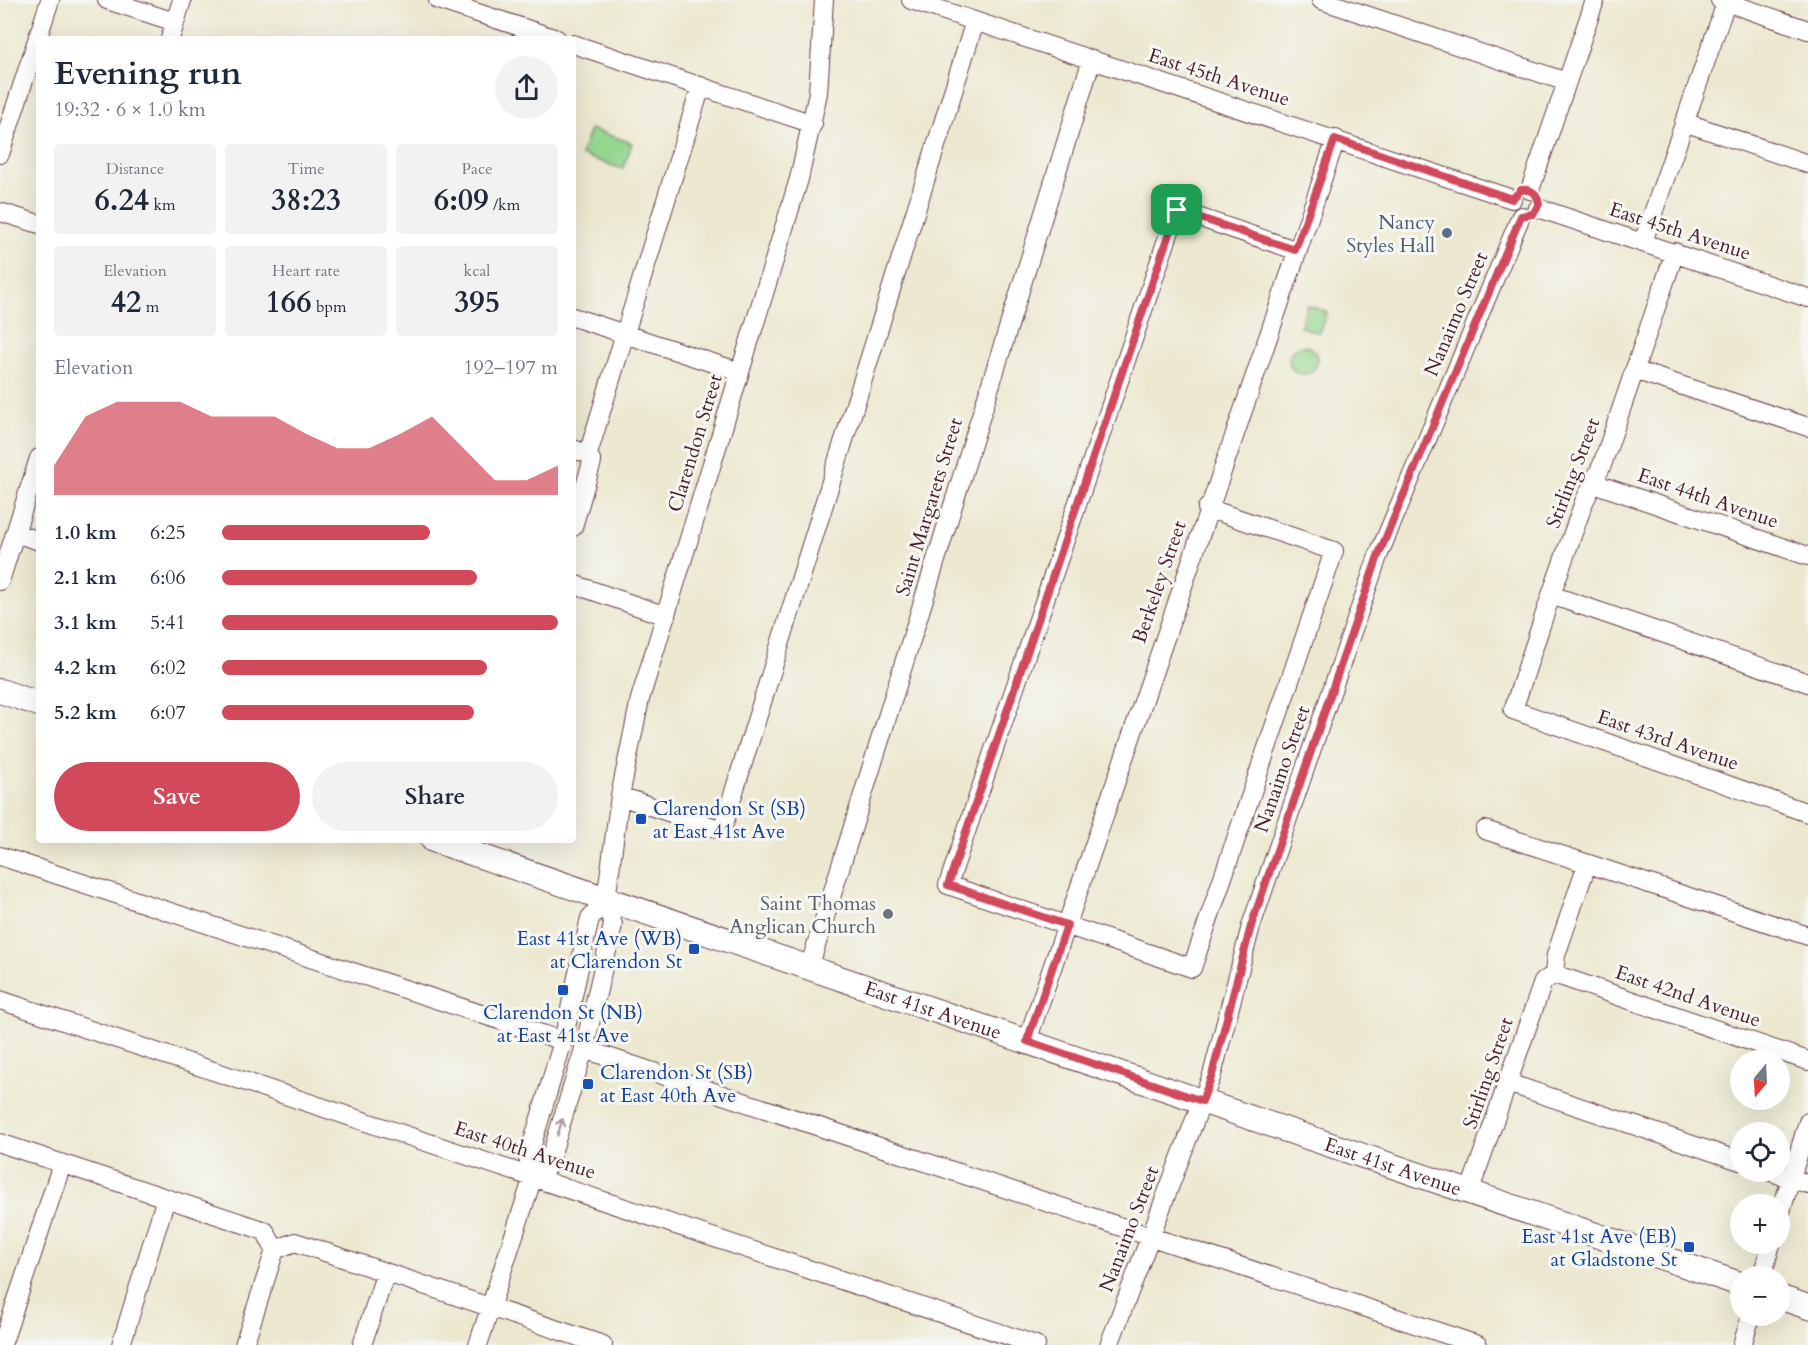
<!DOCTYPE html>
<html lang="en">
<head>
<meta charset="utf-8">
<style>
  :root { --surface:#fff; --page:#f2f2f3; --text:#1f2937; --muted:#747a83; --accent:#d1495b }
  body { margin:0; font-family:Cardo,serif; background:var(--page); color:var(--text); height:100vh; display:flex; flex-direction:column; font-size:22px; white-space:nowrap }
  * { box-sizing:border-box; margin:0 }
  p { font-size:20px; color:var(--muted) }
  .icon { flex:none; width:33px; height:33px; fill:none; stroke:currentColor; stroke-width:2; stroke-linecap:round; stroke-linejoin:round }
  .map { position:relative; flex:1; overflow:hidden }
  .side { position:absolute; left:36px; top:36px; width:540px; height:807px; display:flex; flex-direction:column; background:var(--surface); border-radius:6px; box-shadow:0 6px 24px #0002 }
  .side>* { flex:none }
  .needle { width:39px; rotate:198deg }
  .buttons { position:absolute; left:1730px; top:1050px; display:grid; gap:12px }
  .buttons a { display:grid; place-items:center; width:60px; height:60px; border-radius:50%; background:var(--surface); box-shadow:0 6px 24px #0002; font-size:30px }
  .pin { position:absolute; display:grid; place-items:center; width:51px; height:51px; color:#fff; margin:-26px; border-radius:12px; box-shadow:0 3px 9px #0006 }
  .round { display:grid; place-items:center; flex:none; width:63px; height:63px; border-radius:32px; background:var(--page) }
  .overview { display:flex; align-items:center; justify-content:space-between; height:102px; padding:0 18px }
  h1 { font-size:33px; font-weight:800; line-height:45px }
  .figures { display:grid; grid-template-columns:repeat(3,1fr); gap:9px; height:102px; padding:6px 18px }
  .figures div { display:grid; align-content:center; border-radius:6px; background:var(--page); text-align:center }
  .figures b { font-size:30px; font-weight:800 }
  .figures small { font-size:16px; font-weight:400 }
  .figures p { font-size:16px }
  .chart { height:168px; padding:12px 18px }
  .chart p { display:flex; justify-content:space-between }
  .chart svg { width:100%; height:108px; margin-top:6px; fill:var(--accent); opacity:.7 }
  .button { display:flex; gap:12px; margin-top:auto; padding:12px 18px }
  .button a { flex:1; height:69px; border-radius:36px; background:var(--accent); color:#fff; font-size:24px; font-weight:800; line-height:69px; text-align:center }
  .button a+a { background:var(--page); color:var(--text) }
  ul { padding:0 18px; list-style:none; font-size:20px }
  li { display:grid; grid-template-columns:96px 72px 1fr; align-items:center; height:45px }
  li i { height:15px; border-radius:8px; background:var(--accent) }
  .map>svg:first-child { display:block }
  .green { fill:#94d78f; stroke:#6f7b5d; stroke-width:1.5 }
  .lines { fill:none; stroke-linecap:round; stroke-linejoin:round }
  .minor-casing { stroke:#623d44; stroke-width:20 }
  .major-casing { stroke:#623d44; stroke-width:26 }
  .minor { stroke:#fff; stroke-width:18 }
  .major { stroke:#fff; stroke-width:24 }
  .oneway { stroke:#ae9aa0 }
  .route-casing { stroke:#fff; stroke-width:12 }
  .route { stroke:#d1495b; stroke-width:8 }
  .service-dot { fill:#5c6f8a; stroke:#f6f6f2; stroke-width:2 }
  .transit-dot { fill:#1a4fb4; stroke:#f6f6f2; stroke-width:2 }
  .worship-dot { fill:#6b7280; stroke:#f6f6f2; stroke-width:2 }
  .labels { text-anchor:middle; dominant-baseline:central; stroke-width:6; stroke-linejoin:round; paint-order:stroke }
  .street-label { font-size:20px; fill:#4a1f2b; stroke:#f6f6f2 }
  .service-label { font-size:20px; fill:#4e5e75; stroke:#f6f6f2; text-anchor:end }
  .transit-label { font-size:20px; fill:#164399; stroke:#f6f6f2; text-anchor:start }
  .worship-label { font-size:20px; fill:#5b616d; stroke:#f6f6f2; text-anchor:end }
</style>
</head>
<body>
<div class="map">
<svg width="1808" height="1345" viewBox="0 0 1808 1345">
  <rect width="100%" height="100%" fill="#f6f6f2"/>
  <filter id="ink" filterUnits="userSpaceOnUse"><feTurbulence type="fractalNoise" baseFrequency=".0167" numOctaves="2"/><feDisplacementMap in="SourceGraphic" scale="12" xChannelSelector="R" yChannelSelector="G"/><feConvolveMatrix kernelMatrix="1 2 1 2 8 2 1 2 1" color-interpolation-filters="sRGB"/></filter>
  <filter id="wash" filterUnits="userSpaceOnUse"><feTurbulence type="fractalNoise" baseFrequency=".008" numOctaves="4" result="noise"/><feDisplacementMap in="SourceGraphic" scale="24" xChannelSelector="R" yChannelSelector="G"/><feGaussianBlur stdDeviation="1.35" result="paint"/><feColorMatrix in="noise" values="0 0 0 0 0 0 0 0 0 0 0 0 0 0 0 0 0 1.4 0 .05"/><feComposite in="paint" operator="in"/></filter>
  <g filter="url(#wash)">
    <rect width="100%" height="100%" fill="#ece8d0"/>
    <path class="green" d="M590,129L632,143L623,169L581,155Z
      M1307,305L1327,312L1319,333L1300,327Z
      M1289 360a14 14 0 1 1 28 0a14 14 0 1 1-28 0Z"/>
  </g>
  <g filter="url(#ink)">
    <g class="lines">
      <defs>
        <path id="minor" d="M107,0L175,22
          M438,0L557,39
          M911,0L1512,199
          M1321,0L1567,82
          M1720,0L1808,30
          M170,39L182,0
          M573,44L813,124
          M1684,122L1808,164
          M0,154L50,0
          M1530,190L1595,0
          M1538,208L1808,298
          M0,212L39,224
          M1643,242L1727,0
          M1675,252L1602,465L1584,502L1551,595L1513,710L1808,813
          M573,317L740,372
          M1634,370L1808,427
          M573,449L588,454L592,462L573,527
          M588,454L701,86
          M1593,483L1808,556
          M1207,508L1334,551L1192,968L948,885L1177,210L1295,250
          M16,533L39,541
          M0,581L39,458
          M573,584L666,616
          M1551,595L1808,683
          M620,796L722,830L975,21
          M1485,830L1808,936
          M0,856L563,1041
          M809,968L1092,59
          M1554,974L1808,1061
          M1554,974L1556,955L1587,864
          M0,1000L1036,1345
          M1027,1041L1336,139
          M584,1049L1478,1345
          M1508,1083L1740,1161
          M0,1143L265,1231L275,1250L295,1242L603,1345
          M1771,1172L1808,1184
          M533,1177L528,1158L563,1041L590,918L606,900
          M1470,1190L1543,982L1554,974
          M1779,1218L1808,1122
          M1762,1276L1771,1244
          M2,1345L62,1164
          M121,1345L166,1198
          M244,1345L275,1250
          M362,1345L386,1272
          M478,1345L533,1177L548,1166L584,1049L613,925L606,900L620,796L640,699L799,179L818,93L824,0
          M1109,1345L1212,1075L1251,926L1378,556L1521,216
          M1742,1345L1751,1316"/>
        <g id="major">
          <path d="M0,691L39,704"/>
          <path id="s1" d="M433,840L1740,1284"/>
          <path d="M1779,1297L1808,1307"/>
        </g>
      </defs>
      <use href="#minor" class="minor-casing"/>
      <use href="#major" class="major-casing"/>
      <use href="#minor" class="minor"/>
      <use href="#major" class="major"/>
    </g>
    <defs><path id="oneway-shaft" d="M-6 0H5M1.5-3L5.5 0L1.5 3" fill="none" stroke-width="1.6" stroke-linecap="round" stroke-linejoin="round" transform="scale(1.5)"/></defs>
    <use class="oneway" href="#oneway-shaft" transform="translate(560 1127) rotate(-73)"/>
  </g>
  <g class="lines" filter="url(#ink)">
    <defs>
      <path id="route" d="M1335,139L1512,199L1521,190C1531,189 1538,193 1539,204L1533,214L1521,216L1378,556L1251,926L1212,1075L1202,1101L1027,1041L1067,925L948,885L1177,210L1295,250Z"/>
    </defs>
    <use href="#route" class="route-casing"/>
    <use href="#route" class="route"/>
  </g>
  <circle class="service-dot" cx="1447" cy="233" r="6"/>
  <g class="transit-dot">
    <rect x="635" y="813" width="12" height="12" rx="3"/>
    <rect x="688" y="943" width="12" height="12" rx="3"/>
    <rect x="557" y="984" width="12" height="12" rx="3"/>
    <rect x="582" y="1078" width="12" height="12" rx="3"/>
    <rect x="1683" y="1241" width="12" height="12" rx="3"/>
  </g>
  <circle class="worship-dot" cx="888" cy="914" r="6"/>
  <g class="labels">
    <g class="street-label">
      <text transform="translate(1219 77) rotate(18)">East 45th Avenue</text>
      <text transform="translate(1680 231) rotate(18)">East 45th Avenue</text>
      <text transform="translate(1456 314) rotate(-67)">Nanaimo Street</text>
      <text transform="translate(695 443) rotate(-73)">Clarendon Street</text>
      <text transform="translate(1573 473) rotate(-69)">Stirling Street</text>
      <text transform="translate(1708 498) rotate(19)">East 44th Avenue</text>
      <text transform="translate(929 507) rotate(-73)">Saint Margarets Street</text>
      <text transform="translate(1159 582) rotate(-71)">Berkeley Street</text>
      <text transform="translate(1668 740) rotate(19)">East 43rd Avenue</text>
      <text transform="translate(1282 769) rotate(-71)">Nanaimo Street</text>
      <text transform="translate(1688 996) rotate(19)">East 42nd Avenue</text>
      <text stroke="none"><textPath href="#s1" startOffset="528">East 41st Avenue</textPath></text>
      <text transform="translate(1488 1073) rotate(-71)">Stirling Street</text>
      <text transform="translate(525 1150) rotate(18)">East 40th Avenue</text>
      <text stroke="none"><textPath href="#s1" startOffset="1014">East 41st Avenue</textPath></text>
      <text transform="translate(1129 1229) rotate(-69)">Nanaimo Street</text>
    </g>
    <g class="service-label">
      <text x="1435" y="222">Nancy<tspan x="1435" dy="23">Styles Hall</tspan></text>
    </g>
    <g class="transit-label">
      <text x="653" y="808">Clarendon St (SB)<tspan x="653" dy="23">at East 41st Ave</tspan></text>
      <text x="682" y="938" text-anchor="end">East 41st Ave (WB)<tspan x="682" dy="23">at Clarendon St</tspan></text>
      <text x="563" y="1012" text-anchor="middle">Clarendon St (NB)<tspan x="563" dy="23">at East 41st Ave</tspan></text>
      <text x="600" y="1072">Clarendon St (SB)<tspan x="600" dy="23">at East 40th Ave</tspan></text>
      <text x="1677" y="1236" text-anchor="end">East 41st Ave (EB)<tspan x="1677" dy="23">at Gladstone St</tspan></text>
    </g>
    <g class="worship-label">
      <text x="876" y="903">Saint Thomas<tspan x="876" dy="23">Anglican Church</tspan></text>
    </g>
  </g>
</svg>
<div class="buttons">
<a><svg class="needle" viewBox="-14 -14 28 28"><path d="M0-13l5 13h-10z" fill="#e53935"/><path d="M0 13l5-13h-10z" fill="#747a83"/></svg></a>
<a><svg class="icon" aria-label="locate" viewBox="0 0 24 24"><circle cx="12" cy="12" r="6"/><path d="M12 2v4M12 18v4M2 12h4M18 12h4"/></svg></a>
<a>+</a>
<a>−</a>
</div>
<div class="pin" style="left:1177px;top:210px;background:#1e9e55"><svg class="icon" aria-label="arrive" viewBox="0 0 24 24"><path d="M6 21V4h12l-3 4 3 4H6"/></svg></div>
<section class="side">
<div class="overview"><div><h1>Evening run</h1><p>19:32 · 6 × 1.0 km</p></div><a class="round"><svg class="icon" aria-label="share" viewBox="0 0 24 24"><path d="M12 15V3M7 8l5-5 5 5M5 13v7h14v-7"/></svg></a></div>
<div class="figures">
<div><p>Distance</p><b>6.24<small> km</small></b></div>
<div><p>Time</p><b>38:23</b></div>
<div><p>Pace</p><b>6:09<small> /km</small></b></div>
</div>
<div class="figures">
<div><p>Elevation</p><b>42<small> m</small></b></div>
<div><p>Heart rate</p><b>166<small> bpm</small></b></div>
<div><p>kcal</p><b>395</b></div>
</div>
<div class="chart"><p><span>Elevation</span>192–197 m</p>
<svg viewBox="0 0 160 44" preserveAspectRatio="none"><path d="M0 44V32L10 12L20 6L30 6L40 6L50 12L60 12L70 12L80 19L90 25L100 25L110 19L120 12L130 25L140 38L150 38L160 32V44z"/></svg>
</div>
<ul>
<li><b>1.0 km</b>6:25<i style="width:62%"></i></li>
<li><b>2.1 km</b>6:06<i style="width:76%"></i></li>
<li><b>3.1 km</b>5:41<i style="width:100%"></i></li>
<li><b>4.2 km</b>6:02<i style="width:79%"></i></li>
<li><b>5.2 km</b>6:07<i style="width:75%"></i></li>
</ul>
<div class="button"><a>Save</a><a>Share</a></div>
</section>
</div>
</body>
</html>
